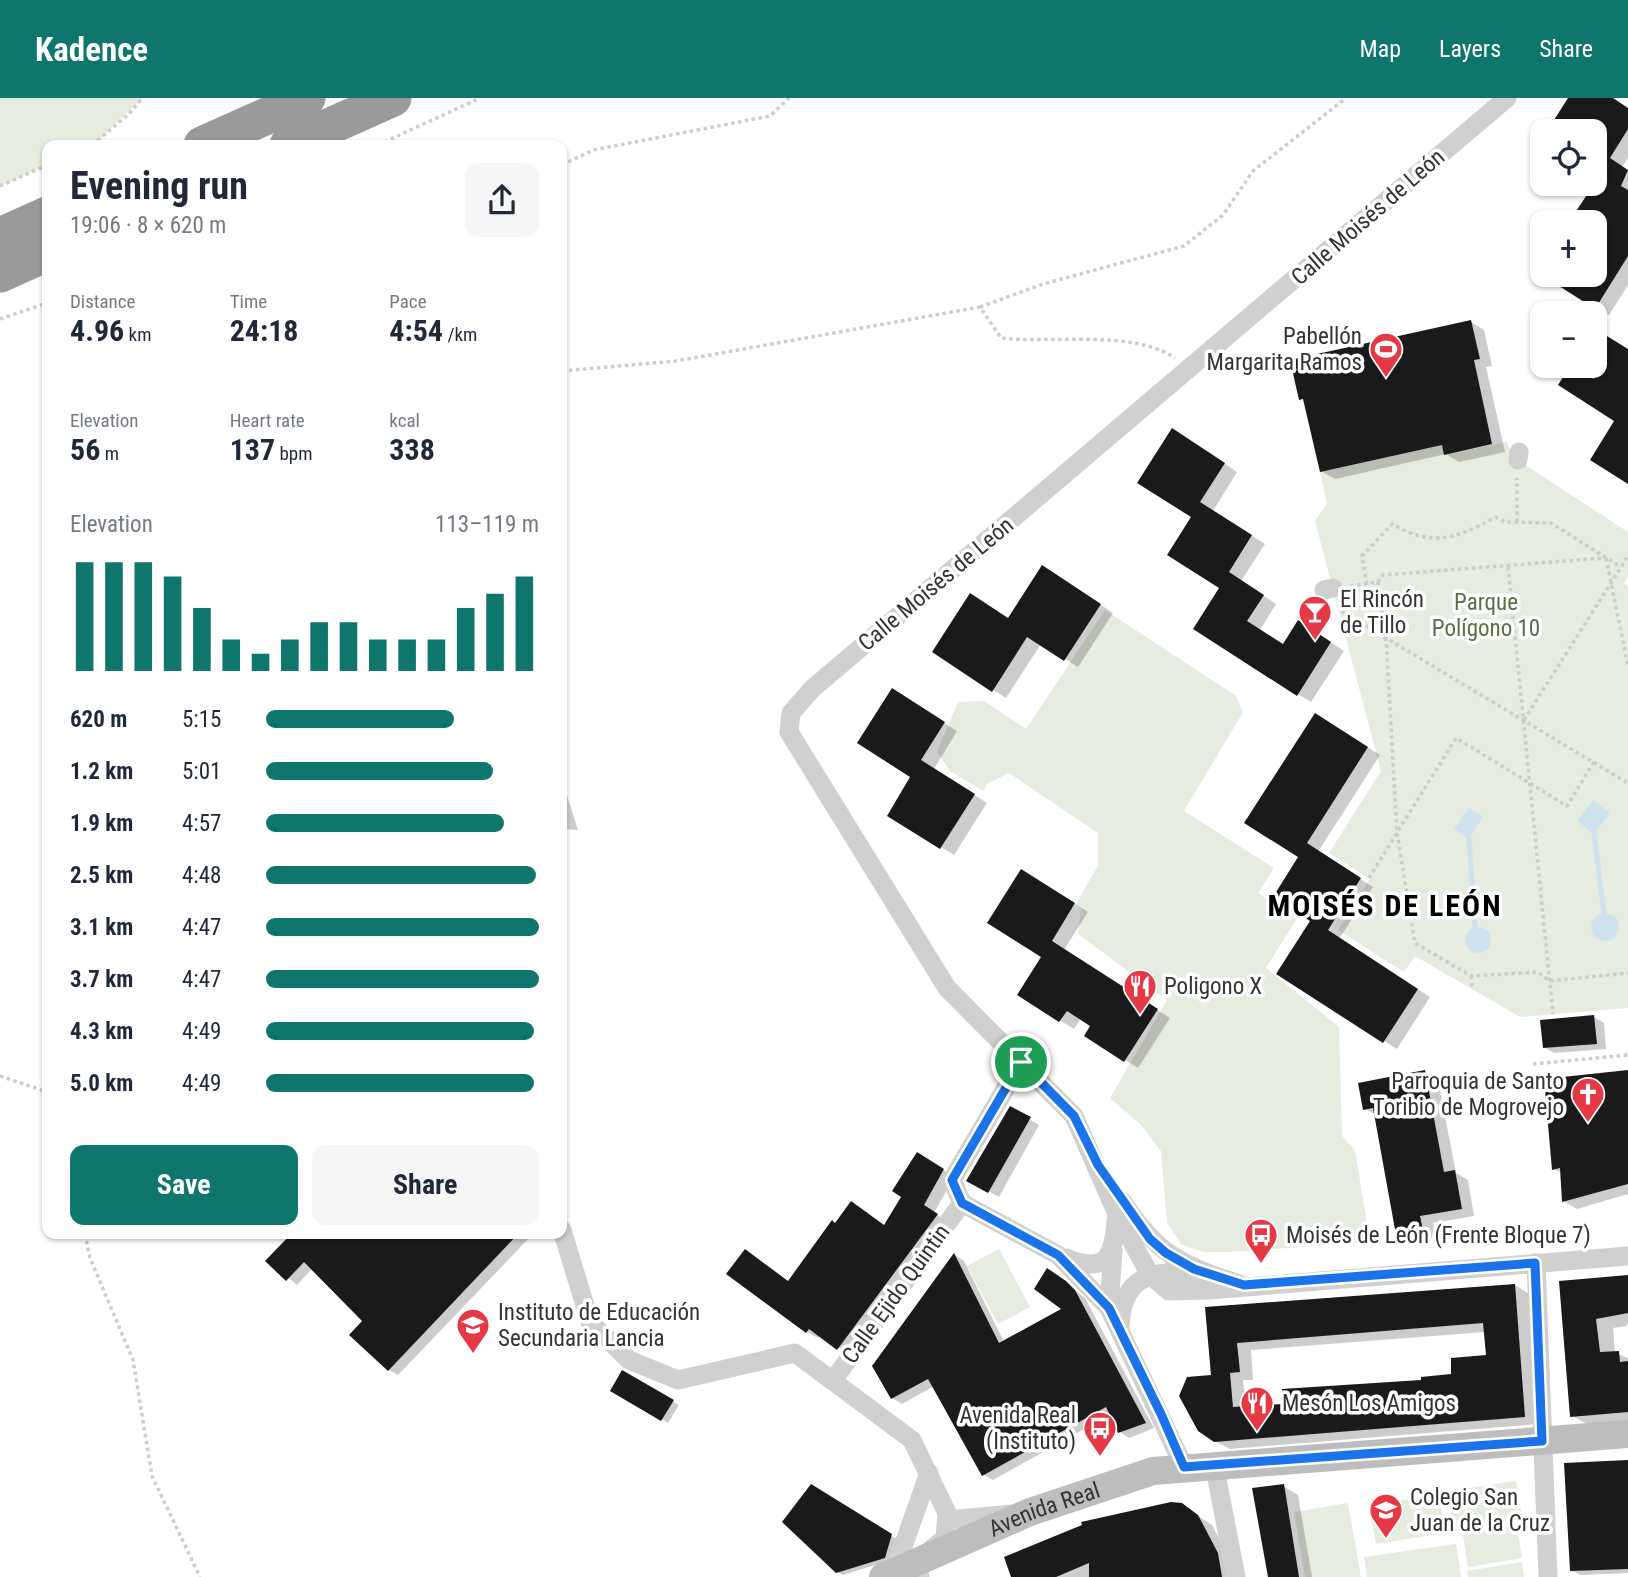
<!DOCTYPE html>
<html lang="en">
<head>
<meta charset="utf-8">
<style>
  :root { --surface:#fff; --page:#f6f6f7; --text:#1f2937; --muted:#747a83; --accent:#0f766e }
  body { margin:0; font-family:"Roboto Condensed",sans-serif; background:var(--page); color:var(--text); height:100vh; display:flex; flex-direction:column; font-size:26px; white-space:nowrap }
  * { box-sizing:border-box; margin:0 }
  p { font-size:23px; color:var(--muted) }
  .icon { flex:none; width:38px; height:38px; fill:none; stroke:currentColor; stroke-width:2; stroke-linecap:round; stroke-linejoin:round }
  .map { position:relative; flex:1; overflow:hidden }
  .panel { position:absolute; left:42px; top:42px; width:525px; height:1099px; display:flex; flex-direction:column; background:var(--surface); border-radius:14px; box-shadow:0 2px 5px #0004 }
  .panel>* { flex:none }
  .controls { position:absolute; left:1530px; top:21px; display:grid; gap:14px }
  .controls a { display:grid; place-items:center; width:77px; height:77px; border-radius:14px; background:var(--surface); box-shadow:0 2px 5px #0004; font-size:35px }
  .pin { position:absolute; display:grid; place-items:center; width:60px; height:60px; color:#fff; margin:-30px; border:4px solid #fff; border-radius:50%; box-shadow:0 2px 7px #0007 }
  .round { display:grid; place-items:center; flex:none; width:74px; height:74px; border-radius:14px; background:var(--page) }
  .head { display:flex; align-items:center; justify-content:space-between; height:119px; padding:0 28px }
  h1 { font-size:38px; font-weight:700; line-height:52px }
  .metrics { display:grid; grid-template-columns:repeat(3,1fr); gap:10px; height:119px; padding:7px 28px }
  .metrics div { display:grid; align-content:center }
  .metrics b { font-size:30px; font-weight:700 }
  .metrics small { font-size:19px; font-weight:400 }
  .metrics p { font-size:19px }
  .chart { height:196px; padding:14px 28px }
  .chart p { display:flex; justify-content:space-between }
  .chart svg { width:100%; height:126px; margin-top:7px; stroke:var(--accent); stroke-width:6 }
  .cta { display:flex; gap:14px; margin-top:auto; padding:14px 28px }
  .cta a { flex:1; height:80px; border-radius:14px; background:var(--accent); color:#fff; font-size:28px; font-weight:700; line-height:80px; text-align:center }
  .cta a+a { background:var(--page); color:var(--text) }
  ul { padding:0 28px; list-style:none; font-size:23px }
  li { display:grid; grid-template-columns:112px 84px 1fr; align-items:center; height:52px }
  li i { height:18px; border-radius:9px; background:var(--accent) }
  header { display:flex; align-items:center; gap:42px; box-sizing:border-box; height:98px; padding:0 35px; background:var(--accent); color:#fff }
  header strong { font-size:33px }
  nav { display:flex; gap:38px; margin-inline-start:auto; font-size:24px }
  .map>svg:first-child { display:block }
  .green { fill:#e6ecdf }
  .water { fill:#cfe2ee }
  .shadow { fill:#0003; fill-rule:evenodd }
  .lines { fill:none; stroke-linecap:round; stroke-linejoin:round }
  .stream { stroke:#cfe2ee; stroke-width:5 }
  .building { fill:#1a1a1a; fill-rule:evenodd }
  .path { stroke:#cdcdcd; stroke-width:3.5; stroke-dasharray:3.5 3.5; stroke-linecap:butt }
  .street { stroke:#d0d0d0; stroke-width:19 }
  .secondary { stroke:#bdbdbd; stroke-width:28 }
  .highway { stroke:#9a9a9a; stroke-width:37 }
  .route-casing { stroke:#fff; stroke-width:14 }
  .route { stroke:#1a73e8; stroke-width:9 }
  .labels { text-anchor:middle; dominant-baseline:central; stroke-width:7; stroke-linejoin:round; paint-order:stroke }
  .street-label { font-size:23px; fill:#333; stroke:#fff }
  .poi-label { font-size:23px; fill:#333; stroke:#fff; text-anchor:start }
  .park-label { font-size:23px; fill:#56703f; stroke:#fff }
  .district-label { font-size:30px; font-weight:bold; letter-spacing:2px; fill:#000; stroke:#fff }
</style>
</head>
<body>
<header>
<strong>Kadence</strong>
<nav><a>Map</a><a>Layers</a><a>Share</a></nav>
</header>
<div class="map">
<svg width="1628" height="1479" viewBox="0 0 1628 1479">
  <rect width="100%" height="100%" fill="#fff"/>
  <path class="green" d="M0,0H142L95,46L47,47V67L0,88Z
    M1507,344L1513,359L1628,434V479L1624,485L1628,488V910L1520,919L1415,858L1404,874L1338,832L1370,781L1329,755L1381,673L1315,423L1327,405L1320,374L1442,347L1445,357Z
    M1105,512L1236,598L1243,614L1184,713L1274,770L1258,795L1297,820L1266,870L1339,929L1342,1038L1355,1052L1370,1144L1230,1154H1204L1182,1147L1167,1125L1161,1053L1141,1027L1110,1000L1167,902L1078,836L1081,812L1076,806L1098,768V735L1009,675L987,686L983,693L950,673L937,654L958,604L984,603L1026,631Z
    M999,1151L1030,1209L998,1226L967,1168Z
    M1516,1383L1522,1420L1453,1430L1448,1393Z
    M1439,1396L1445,1435L1376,1446L1369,1408Z
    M1348,1405L1361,1479H1305L1294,1414Z
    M1517,1428L1522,1460L1468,1469L1463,1437Z
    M1456,1446L1461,1479H1367L1364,1459Z
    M1522,1464L1524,1479H1468L1467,1473Z"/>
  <path class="water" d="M1593,702L1610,715L1594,736L1577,723Z
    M1469,710L1483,719L1469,741L1454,731Z
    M1591 829a14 14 0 1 1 28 0a14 14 0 1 1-28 0Z
    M1465 842a13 13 0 1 1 26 0a13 13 0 1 1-26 0Z"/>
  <path class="shadow" d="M1570,0H1611L1628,11V60L1622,69L1628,73V187L1609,217L1545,177H1594V124H1571L1604,72L1594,33H1549Z
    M1471,224L1484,232L1492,268L1486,269L1505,354L1459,364L1446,356L1335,381L1321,373L1306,303L1301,300Z
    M1628,252V384L1617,322L1560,286L1572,268H1594Z
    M1186,340L1237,374L1213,413L1265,446L1241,483L1276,506L1260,532L1284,547L1312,532L1344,553L1311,604L1298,596L1221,490L1193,418Z
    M1056,477L1113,515L1078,569L1041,546L1006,600L993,592L1009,522Z
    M905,600L957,633L934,671L987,705L954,757L889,717L913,679Z
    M1328,624L1380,657L1318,754L1373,789L1339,841L1430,899L1397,951L1278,876L1312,823L1300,759Z
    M562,687L564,688L578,732L562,731Z
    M1035,781L1088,814L1064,852L1170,920L1138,970L1086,938L1093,927L1081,920L1074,931L1019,897L1043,859Z
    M1594,919L1604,925L1606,951L1554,955L1544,949Z
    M1628,973V1096L1577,1111L1563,1103L1562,1075L1553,1071Z
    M1425,974L1438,982L1456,1075L1468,1082L1474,1118L1433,1125L1435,1139L1411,1144L1398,1136L1376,1017L1365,1011Z
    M1010,1010L1039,1027L999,1099L968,1082Z
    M929,1063L954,1079L934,1115L947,1123L849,1256L820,1237L818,1240L807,1234L729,1176L789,1184L836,1127L885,1128Z
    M294,1136H331L338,1143V1136H533L398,1277L389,1272L364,1222L313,1170L297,1187L268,1163Z
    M955,1157L964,1163L1004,1244L1065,1211L1057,1178L1085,1200L1154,1330L1129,1340L1120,1334L1111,1316L993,1382L984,1377L934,1288L902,1306L892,1300Z
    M1628,1179V1225L1626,1228L1613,1230L1615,1255L1628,1260V1324L1589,1327L1572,1318L1561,1185Z
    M1515,1187L1529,1196L1539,1326L1230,1351L1215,1343L1207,1211ZM1485,1234L1487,1258L1453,1277L1285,1307L1246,1310L1243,1282H1253L1251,1252Z
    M623,1275L679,1307L668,1325L613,1292Z
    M1628,1363V1475L1580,1477L1571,1472Z
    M1283,1388L1298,1397L1312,1479H1269Z
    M811,1389L897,1441L891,1462L843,1477L837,1474Z
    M1182,1407L1212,1427L1232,1465L1235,1479H1013Z"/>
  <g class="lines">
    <path class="stream" d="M1594,736L1604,816
      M1469,741L1475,830"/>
  </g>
  <path class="building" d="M1568,0H1613L1628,10V31L1610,60L1628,72L1621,88L1628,92V158L1595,211L1542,177H1594V124H1569L1594,86V33H1547Z
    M1471,222L1480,261L1474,262L1492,346L1444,357L1442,347L1320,374L1303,301L1299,302L1290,262Z
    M1594,230L1628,251V386L1590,362L1614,323L1558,287L1570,268L1594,281Z
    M1172,330L1225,365L1200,404L1252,437L1229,474L1264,497L1247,523L1283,546L1298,522L1331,544L1297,598L1193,531L1219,490L1167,457L1191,419L1137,385Z
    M1042,467L1101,506L1064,563L1027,539L992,594L932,554L970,495L1008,520Z
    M892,590L945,624L921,662L975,696L940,751L887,718L910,679L857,645Z
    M1315,615L1368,649L1307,745L1361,780L1328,832L1418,891L1383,945L1276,876L1310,823L1273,799L1298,759L1244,725Z
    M1021,771L1075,805L1052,843L1158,911L1124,964L1084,938L1090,928L1067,913L1059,924L1017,897L1041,859L987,825Z
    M1594,917L1597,946L1543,950L1540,922Z
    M1425,972L1444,1074L1455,1072L1462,1111L1420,1118L1423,1132L1396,1137L1373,1010L1363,1012L1358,985Z
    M1628,972V1086L1562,1104L1560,1070L1552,1072L1544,981Z
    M1010,1008L1031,1019L988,1095L966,1083Z
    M917,1054L944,1071L924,1107L938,1116L837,1252L809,1231L806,1235L726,1176L745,1151L788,1183L832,1122L835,1125L851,1103L884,1127L901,1099L892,1093Z
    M291,1136H518L388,1273L349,1237L362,1223L304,1164L286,1183L265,1163Z
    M954,1155L999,1245L1061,1211L1034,1191L1047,1170L1066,1183L1075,1192L1146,1325L1118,1335L1106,1309L982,1378L928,1281L891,1301L872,1268Z
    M1628,1177V1215L1596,1221L1600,1254L1619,1253L1620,1264L1628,1263V1314L1570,1319L1559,1183Z
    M1515,1186L1525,1319L1214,1344L1198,1333L1179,1298L1187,1279L1211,1277L1205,1209ZM1483,1225L1486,1257L1451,1260V1276L1421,1279V1282L1282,1291L1283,1306L1233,1309L1230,1275L1240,1274L1237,1245Z
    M622,1272L674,1302L661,1323L610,1293Z
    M1628,1362V1471L1570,1473L1564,1365Z
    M811,1386L892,1436L885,1460L836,1475L782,1424Z
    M1284,1386L1299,1479H1268L1252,1390Z
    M1171,1404L1182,1405L1198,1417L1218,1455L1222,1479H1089V1465L1056,1479H1011L1004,1459L1082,1427L1081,1424Z"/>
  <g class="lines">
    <path class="path" d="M92,47L129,16L142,0
      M378,47L480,0
      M562,67L593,52L770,18L789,0
      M0,88L47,67
      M980,209L1043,186L1184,148L1223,117L1253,73L1346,0
      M0,221L47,205
      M562,273L676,263L980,209L1001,240C1052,246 1132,231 1175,260
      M1517,424V380
      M1606,460L1628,568
      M1508,469L1553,916
      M1378,484L1386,540L1397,735L1415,845L1471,878L1538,874L1549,883L1628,875
      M1367,486L1362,458L1392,426C1434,450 1456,440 1496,419L1505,424L1551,425L1621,469
      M1350,488L1378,484L1383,477L1604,460
      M1339,507L1341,513L1628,685
      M1524,622L1628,458
      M1369,780L1456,640L1567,708L1594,664
      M1471,878L1472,891
      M1533,966L1628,957
      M0,978L47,994
      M85,1136L90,1160L133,1262L152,1378L200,1479"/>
    <path class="street" d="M1507,0L812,591L791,615L789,634L947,890L1074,1018L1117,1116L1150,1177L1169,1193L1209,1192L1628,1158
      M1518,362L1519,354
      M1324,492L1333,490
      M1021,964L952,1082L962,1105L1058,1157L1109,1210L1184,1369
      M1122,1103C1158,1157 1179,1166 1239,1186
      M562,1132L590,1224L629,1262L678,1282L795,1255L912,1342L947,1415L945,1440L913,1466L920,1479
      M1066,1160C1111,1178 1113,1154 1117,1116
      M1536,1165L1548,1479
      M1109,1210L1113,1153
      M1120,1231C1121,1177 1151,1172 1199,1175
      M834,1281L962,1105
      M1214,1366L1236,1479
      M949,1422L1012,1416
      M894,1474L929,1375"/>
    <path class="secondary" id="s1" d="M883,1479L1030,1414L1153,1373L1628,1336"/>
    <path class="highway" d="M202,47L307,0
      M288,47L393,0
      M0,138L47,117
      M0,176L47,155"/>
  </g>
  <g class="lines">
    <defs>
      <path id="route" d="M1021,964L1074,1018L1098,1067L1150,1141L1166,1155L1194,1171L1244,1187L1535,1165L1542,1343L1184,1369L1161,1316L1109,1210L1058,1157L962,1105L952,1082Z"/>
    </defs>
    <use href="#route" class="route-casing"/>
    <use href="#route" class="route"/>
  </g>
  <defs>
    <symbol id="stadium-pin" viewBox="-11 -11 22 30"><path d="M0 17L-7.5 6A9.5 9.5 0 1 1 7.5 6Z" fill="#e63946" stroke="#fff"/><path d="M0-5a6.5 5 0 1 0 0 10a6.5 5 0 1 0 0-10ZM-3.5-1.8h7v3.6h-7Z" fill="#fff"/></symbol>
    <symbol id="bar-pin" viewBox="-11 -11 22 30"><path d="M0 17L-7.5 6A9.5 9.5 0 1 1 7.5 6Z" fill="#e63946" stroke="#fff"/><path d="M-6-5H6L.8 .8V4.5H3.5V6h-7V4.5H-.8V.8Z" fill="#fff"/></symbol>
    <symbol id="restaurant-pin" viewBox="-11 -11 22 30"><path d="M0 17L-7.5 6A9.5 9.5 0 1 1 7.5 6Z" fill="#e63946" stroke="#fff"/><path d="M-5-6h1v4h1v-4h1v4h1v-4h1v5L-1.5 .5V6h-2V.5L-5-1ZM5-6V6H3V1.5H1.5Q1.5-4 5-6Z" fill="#fff"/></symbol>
    <symbol id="church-pin" viewBox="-11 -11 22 30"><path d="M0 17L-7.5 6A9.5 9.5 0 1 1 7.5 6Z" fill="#e63946" stroke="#fff"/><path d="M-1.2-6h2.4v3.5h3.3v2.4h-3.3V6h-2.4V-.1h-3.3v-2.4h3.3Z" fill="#fff"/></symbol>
    <symbol id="bus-pin" viewBox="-11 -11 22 30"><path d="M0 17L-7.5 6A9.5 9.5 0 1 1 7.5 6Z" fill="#e63946" stroke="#fff"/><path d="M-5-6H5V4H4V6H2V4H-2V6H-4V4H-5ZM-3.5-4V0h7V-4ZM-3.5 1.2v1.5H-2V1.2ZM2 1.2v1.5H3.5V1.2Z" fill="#fff"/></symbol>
    <symbol id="school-pin" viewBox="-11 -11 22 30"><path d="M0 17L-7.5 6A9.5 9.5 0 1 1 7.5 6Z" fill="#e63946" stroke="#fff"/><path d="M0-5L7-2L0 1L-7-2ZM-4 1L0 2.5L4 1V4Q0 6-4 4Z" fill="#fff"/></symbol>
  </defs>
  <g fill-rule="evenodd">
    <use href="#stadium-pin" x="1367" y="232" width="38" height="52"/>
    <use href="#bar-pin" x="1296" y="495" width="38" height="52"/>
    <use href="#restaurant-pin" x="1121" y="869" width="38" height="52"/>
    <use href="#church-pin" x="1569" y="977" width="38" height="52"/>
    <use href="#bus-pin" x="1242" y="1118" width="38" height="52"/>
    <use href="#school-pin" x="454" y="1208" width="38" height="52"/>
    <use href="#restaurant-pin" x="1238" y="1286" width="38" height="52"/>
    <use href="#bus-pin" x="1081" y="1311" width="38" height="52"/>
    <use href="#school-pin" x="1367" y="1393" width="38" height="52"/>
  </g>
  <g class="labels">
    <g class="street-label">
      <text transform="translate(1368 119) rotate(-41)">Calle Moisés de León</text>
      <text transform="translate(936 486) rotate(-40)">Calle Moisés de León</text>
      <text transform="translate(896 1196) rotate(-54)">Calle Ejido Quintin</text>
      <text stroke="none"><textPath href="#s1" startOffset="175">Avenida Real</textPath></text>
    </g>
    <g class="poi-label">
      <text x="1362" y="238" text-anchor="end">Pabellón<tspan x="1362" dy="26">Margarita Ramos</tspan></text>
      <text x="1340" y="501">El Rincón<tspan x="1340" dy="26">de Tillo</tspan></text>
      <text x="1164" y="888">Poligono X</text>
      <text x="1564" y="983" text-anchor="end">Parroquia de Santo<tspan x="1564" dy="26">Toribio de Mogrovejo</tspan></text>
      <text x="1286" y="1137">Moisés de León (Frente Bloque 7)</text>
      <text x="498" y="1214">Instituto de Educación<tspan x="498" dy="26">Secundaria Lancia</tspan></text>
      <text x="1282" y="1305">Mesón Los Amigos</text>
      <text x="1076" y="1317" text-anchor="end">Avenida Real<tspan x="1076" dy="26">(Instituto)</tspan></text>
      <text x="1410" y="1399">Colegio San<tspan x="1410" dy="26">Juan de la Cruz</tspan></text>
    </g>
    <g class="park-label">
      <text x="1486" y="504">Parque<tspan x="1486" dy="26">Polígono 10</tspan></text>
    </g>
    <g class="district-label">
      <text x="1385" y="807">MOISÉS DE LEÓN</text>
    </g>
  </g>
</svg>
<div class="controls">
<a><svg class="icon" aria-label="locate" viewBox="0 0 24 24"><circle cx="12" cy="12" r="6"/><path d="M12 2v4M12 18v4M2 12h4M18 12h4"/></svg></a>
<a>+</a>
<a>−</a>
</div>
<div class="pin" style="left:1021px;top:964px;background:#1e9e55"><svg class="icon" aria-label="arrive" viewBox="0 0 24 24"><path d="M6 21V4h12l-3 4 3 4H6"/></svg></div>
<section class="panel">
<div class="head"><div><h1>Evening run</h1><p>19:06 · 8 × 620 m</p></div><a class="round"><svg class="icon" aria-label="share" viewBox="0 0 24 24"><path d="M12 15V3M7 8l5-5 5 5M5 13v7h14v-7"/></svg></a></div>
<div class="metrics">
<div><p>Distance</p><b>4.96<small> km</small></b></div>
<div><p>Time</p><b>24:18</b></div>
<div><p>Pace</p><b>4:54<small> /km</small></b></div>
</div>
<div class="metrics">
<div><p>Elevation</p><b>56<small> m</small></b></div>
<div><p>Heart rate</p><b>137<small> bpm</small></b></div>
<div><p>kcal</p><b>338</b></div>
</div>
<div class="chart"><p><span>Elevation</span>113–119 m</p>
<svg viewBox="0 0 160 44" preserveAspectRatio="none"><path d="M5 44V6M15 44V6M25 44V6M35 44V11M45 44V22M55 44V33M65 44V38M75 44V33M85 44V27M95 44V27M105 44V33M115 44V33M125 44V33M135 44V22M145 44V17M155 44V11"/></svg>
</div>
<ul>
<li><b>620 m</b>5:15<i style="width:69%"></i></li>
<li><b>1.2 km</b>5:01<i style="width:83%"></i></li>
<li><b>1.9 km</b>4:57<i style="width:87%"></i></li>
<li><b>2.5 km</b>4:48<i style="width:99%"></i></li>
<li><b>3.1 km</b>4:47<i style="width:100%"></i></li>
<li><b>3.7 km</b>4:47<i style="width:100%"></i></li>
<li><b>4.3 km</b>4:49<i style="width:98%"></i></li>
<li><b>5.0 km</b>4:49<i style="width:98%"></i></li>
</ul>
<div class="cta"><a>Save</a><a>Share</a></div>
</section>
</div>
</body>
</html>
